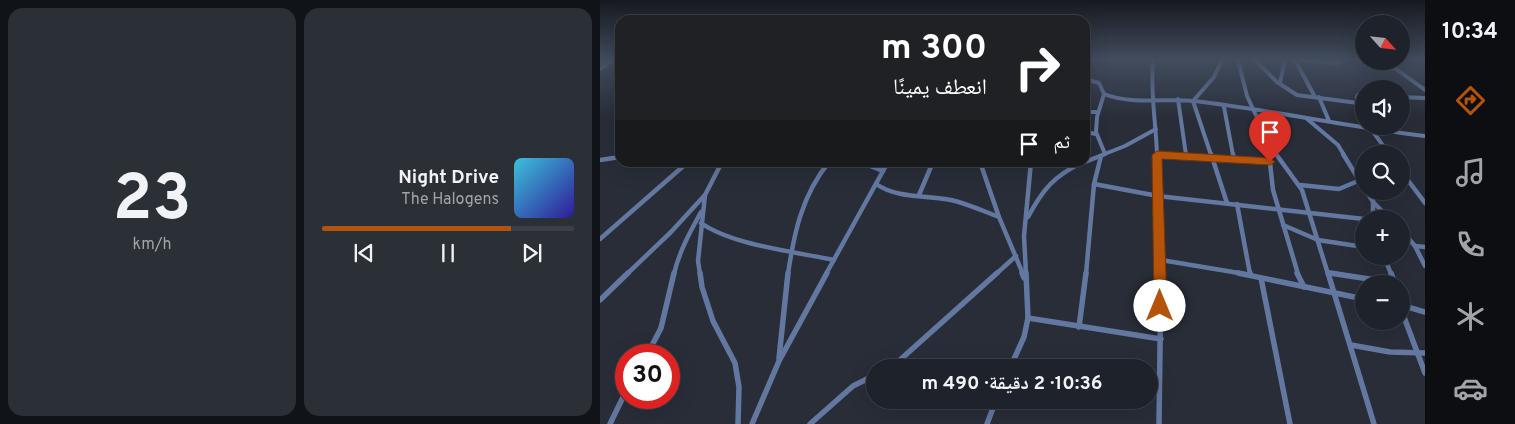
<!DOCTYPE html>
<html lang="ar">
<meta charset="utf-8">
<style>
:root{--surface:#1e222a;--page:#2b2f36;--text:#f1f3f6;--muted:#a1a4a8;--line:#3c3f47;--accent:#b45309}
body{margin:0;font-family:Overpass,"Noto Naskh Arabic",sans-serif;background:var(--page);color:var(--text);direction:rtl;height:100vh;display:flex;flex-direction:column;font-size:19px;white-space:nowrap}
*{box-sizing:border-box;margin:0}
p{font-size:16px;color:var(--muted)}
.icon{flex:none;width:28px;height:28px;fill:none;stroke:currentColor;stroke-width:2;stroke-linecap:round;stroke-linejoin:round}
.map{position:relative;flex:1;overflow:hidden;direction:ltr}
.sheet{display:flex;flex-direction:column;gap:8px;padding:8px;background:#101317;width:600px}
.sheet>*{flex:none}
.banner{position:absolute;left:15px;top:15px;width:475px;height:152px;border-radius:15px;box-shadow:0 5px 20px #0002,0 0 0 1px var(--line);direction:rtl;background:#202124;color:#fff;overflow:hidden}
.needle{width:32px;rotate:117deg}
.buttons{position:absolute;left:755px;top:15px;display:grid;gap:10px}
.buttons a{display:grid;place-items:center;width:55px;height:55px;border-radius:50%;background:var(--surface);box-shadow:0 5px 20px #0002,0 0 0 1px var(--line);font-size:25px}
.speed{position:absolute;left:15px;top:344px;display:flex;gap:10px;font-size:25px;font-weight:700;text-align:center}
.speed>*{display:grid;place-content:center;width:65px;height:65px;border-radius:50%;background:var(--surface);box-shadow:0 5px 20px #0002,0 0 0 1px var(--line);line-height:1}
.speed .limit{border:8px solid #d22;background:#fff;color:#111}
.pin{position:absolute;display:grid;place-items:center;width:42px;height:42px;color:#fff;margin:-51px -21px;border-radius:50% 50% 50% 0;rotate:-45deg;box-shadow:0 0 5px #0007}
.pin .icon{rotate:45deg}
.me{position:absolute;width:55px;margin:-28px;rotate:0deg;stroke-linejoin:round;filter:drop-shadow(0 0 4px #0008)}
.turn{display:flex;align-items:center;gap:18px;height:105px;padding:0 20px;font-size:22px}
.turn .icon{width:65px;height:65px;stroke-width:2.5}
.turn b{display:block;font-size:35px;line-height:42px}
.then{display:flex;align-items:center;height:48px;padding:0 20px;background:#0003;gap:10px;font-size:19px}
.sheet .widget{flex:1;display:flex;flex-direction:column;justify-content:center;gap:8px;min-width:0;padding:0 18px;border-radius:15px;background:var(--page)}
.sheet .dial{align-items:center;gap:0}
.dial b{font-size:65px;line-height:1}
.song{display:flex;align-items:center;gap:15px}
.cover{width:60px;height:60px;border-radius:8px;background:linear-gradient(135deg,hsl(190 70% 55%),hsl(250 70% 35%))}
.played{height:5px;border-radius:2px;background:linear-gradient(90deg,var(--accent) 75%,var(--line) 75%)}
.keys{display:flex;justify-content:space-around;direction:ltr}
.sheet .tiles{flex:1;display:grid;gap:8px;grid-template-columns:repeat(2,1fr)}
.trip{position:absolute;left:266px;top:359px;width:292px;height:50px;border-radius:25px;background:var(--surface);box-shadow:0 5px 20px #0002,0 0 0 1px var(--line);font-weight:700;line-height:50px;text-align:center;direction:rtl}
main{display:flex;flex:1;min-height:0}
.tab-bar{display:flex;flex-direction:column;width:90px;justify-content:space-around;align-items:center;background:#0c0e11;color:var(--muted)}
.tab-bar .icon{width:35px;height:35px}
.tab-bar .selected{color:var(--accent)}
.tab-bar b{font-size:22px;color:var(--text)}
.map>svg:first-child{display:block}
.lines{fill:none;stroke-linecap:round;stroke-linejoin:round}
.minor-far2{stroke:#6378a1;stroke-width:4}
.minor-far1{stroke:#6378a1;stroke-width:4.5}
.minor{stroke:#6378a1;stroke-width:5.5}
.route{fill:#b45309;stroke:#753606}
</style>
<main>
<nav class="tab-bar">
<b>10:34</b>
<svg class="icon selected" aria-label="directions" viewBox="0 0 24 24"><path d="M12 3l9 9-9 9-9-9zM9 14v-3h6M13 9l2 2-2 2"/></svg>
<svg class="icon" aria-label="music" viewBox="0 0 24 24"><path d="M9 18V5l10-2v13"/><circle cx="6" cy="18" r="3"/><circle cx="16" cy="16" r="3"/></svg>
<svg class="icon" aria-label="phone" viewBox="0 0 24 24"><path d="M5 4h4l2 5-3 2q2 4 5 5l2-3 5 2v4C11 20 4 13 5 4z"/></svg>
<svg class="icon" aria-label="climate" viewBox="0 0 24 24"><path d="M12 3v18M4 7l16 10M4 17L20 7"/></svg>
<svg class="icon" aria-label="car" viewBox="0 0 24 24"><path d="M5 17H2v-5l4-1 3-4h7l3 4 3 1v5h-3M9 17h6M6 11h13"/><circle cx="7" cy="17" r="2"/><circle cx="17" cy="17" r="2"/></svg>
</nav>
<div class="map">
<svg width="825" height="424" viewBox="0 0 825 424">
<rect width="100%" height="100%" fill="#282d38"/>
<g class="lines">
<g class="minor-far2">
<path d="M 553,60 C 550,91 556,123 557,155"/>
<polyline points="638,60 647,96 667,139 669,155"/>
<polyline points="655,60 677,82 697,95 758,103"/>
<polyline points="695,60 715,97"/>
<polyline points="699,60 736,63 739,62 738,60"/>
<polyline points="771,61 796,69 825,90"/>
<polyline points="0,63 5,60"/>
<polyline points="0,69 12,60"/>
<polyline points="485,79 499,83 504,94 497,117 496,132 505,154"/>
<polyline points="680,83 685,60"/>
<path d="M 504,94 C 532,105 564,98 595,101 C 672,110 748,127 825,136"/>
<polyline points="764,95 758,95 757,97 760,116 764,121"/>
<polyline points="719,97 729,121"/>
<polyline points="801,97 825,98"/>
<polyline points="578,99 586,155"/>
<polyline points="624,107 633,155"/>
<polyline points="485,112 498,112"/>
<polyline points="706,118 738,145 744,155"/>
<polyline points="769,126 789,154"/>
<polyline points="485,132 496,134"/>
<polyline points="669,145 676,155"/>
<polyline points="502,155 525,146 556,129"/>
<polyline points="557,155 559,155"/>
<polyline points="611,155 593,101 614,77 622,60"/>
</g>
<g class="minor-far1">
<polyline points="557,154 561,274"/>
<polyline points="586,154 586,157"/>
<polyline points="611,154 627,203"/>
<polyline points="633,154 634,160"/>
<polyline points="669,154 673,190 698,274"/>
<polyline points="676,154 702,190 728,274"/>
<polyline points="743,154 764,188"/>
<polyline points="557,155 670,162"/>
<polyline points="0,160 20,157"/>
<polyline points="260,162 283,171"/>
<polyline points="380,162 399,217 423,274"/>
<polyline points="485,162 505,154"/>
<polyline points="801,171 825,203"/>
<path d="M 276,184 C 298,199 326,195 351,200 C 368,204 383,211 399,217"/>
<polyline points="494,184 558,196 764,219"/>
<polyline points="700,185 739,189 758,181"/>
<polyline points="766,191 774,203 790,219"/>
<polyline points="773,191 773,219"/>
<polyline points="319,195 333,162"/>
<polyline points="637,204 650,274"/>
<path d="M 428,217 C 443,189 454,176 483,162"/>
<path d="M 101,223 C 132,245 196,252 234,260"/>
<polyline points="683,225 718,240 764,247"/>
<polyline points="801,230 815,246 825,266"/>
<polyline points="0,239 88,162"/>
<polyline points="815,246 825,247"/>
<polyline points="784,256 791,274"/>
<polyline points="561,260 645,274"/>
<polyline points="729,273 738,274"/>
<polyline points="27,274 71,232 104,196"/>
<path d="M 74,274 C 79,252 90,232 101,212"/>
<polyline points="100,274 98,261 105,195 122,162"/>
<path d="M 188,274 C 194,233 202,195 229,162"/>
<polyline points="226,274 288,162"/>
<polyline points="396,274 416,256"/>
<polyline points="426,274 424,236 431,162"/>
<polyline points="486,274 494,184 501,156"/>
</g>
<g class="minor">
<polyline points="100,273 102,287 113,321 135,363 139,387 138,424"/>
<polyline points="422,273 424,278"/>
<polyline points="638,273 764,299"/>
<polyline points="650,273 650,275"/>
<polyline points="697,273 704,287"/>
<polyline points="728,273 774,424"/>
<polyline points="730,273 795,283"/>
<polyline points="791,273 795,284"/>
<polyline points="661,278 690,424"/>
<polyline points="0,300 28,273"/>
<polyline points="801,305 825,312"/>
<polyline points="801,309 825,373"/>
<polyline points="428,318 561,339"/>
<polyline points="479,327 486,273"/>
<polyline points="751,345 790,352 825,353"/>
<polyline points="47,355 61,328 74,273"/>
<polyline points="179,358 188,273"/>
<polyline points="291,368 397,273"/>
<polyline points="410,368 424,337 428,318 426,273"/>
<polyline points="10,424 26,391"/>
<polyline points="152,424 179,361 227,273"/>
<polyline points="210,424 253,386 275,375"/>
<polyline points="387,424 396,400"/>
<polyline points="559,424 561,273"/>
</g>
</g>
<linearGradient id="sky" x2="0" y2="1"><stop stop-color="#16191f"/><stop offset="0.5" stop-color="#424c5e"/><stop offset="1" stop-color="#424c5e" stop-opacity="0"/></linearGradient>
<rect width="825" height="119" fill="url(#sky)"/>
<polygon class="route" points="557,151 670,158 675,162 670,165 562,159 567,306 565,310 560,312 556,310 554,306 552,155"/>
</svg>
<div class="buttons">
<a><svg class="needle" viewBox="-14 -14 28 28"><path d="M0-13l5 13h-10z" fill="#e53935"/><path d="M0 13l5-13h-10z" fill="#a1a4a8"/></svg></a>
<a><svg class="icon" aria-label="sound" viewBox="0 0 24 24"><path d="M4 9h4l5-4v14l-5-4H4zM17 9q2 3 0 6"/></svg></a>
<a><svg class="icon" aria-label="search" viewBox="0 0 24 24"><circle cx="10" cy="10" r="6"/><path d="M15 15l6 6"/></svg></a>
<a>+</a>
<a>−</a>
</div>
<div class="speed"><div class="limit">30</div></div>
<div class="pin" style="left:670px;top:162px;background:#d93025"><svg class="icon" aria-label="arrive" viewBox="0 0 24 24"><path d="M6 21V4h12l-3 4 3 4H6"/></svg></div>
<svg class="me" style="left:560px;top:306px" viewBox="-20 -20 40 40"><circle r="19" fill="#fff"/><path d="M0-13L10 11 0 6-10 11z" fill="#b45309"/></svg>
<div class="trip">10:36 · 2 دقيقة · 490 m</div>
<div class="banner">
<div class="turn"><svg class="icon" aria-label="right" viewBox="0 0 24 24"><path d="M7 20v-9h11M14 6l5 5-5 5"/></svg><div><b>300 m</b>انعطف يمينًا</div></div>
<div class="then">ثم<svg class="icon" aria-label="arrive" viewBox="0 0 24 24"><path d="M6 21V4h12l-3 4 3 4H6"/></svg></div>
</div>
</div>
<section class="sheet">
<div class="tiles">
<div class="widget">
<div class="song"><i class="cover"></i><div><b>Night Drive</b><p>The Halogens</p></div></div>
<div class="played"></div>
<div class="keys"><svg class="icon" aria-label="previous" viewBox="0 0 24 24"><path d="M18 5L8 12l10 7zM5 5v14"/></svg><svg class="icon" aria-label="pause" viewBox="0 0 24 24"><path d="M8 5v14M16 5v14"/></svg><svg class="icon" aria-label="next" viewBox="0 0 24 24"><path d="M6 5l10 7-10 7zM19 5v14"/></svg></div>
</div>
<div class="widget dial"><b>23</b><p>km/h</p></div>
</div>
</section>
</main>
